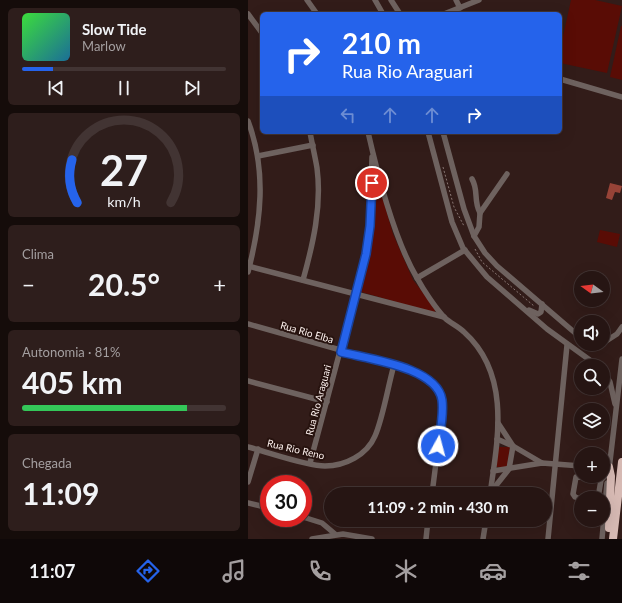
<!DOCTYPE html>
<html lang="pt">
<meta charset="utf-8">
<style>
:root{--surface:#261513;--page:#2e1e1c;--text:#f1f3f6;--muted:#a49fa0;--line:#423433;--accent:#2563eb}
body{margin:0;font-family:Lato,sans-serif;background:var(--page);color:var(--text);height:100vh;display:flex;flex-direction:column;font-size:15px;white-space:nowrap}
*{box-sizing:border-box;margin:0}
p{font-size:13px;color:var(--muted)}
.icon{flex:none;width:22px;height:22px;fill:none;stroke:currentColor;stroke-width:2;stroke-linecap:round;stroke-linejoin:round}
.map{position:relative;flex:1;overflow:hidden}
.drawer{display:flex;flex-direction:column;gap:8px;padding:8px;background:#150c0a;width:248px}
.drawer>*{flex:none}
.hud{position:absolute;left:12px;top:12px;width:302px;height:122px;border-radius:6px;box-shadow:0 4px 16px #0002,0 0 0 1px var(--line);background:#2563eb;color:#fff;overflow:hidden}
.needle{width:26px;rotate:285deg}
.controls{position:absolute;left:326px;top:271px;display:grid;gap:8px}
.controls a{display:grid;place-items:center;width:36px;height:36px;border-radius:50%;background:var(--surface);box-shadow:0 4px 16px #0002,0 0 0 1px var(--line);font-size:20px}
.speed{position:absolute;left:12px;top:475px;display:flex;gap:8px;font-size:20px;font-weight:700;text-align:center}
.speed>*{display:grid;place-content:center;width:52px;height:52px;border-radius:50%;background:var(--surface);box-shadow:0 4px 16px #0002,0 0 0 1px var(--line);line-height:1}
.speed .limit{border:6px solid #d22;background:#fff;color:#111}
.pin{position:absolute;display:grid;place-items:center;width:34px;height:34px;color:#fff;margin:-17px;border:2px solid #fff;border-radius:50%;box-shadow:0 1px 4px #0007}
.me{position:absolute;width:44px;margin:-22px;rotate:7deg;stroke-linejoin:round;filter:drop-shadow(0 0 3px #0008)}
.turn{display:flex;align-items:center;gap:14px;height:84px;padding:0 16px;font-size:18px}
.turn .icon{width:52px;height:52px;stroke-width:2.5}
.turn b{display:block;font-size:28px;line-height:34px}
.lanes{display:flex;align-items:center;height:38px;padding:0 16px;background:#0003;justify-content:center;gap:20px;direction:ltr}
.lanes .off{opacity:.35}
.big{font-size:30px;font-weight:700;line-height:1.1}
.drawer .widget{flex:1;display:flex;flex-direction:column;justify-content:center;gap:6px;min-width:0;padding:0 14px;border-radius:6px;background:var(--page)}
.drawer .dial{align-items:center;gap:0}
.dial svg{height:104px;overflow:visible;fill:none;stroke:var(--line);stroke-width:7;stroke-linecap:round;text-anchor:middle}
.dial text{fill:var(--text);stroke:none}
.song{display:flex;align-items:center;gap:12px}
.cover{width:48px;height:48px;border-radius:6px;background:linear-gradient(135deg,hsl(120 70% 55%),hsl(200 70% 35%))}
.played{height:4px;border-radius:2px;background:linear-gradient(90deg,var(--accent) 15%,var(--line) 15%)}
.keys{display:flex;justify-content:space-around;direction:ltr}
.heat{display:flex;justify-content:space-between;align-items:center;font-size:22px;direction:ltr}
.charge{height:6px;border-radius:3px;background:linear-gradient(90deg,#34c759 81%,var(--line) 0)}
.trip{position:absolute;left:76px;top:487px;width:228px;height:40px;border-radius:20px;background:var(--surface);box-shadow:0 4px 16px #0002,0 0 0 1px var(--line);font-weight:700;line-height:40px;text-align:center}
.tabs{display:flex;height:64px;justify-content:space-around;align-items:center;background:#0f0808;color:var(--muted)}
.tabs .icon{width:28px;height:28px}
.tabs .active{color:var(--accent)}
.tabs b{font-size:18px;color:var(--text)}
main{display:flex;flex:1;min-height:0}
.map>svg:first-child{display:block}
.green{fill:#590c05}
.water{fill:#974337}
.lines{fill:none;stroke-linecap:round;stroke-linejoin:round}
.path{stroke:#897774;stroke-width:1;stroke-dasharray:2 2;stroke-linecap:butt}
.minor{stroke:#6e625f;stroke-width:5.5}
.highway{stroke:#d7bab4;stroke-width:8}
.route-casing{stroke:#184099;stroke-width:10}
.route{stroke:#2563eb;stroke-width:7}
.labels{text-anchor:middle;stroke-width:4;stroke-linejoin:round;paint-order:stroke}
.street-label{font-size:10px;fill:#fef2ef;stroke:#27130f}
</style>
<main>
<section class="drawer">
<div class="widget">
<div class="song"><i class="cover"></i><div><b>Slow Tide</b><p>Marlow</p></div></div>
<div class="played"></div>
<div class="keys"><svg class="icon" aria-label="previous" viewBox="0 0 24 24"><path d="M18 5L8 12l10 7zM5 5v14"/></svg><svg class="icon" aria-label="pause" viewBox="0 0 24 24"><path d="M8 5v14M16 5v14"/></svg><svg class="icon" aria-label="next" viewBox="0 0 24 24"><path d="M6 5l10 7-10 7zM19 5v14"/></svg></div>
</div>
<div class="widget dial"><svg viewBox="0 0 100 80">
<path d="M14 69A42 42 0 1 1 86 69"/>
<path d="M14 69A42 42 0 0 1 10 36" stroke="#2563eb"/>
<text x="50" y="56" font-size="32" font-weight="700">27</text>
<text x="50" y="72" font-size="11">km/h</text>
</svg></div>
<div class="widget"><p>Clima</p>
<div class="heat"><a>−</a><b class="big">20.5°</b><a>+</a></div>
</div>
<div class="widget"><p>Autonomia · 81%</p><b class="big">405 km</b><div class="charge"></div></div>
<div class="widget"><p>Chegada</p><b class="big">11:09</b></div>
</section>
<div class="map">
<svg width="374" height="539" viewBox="0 0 374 539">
<rect width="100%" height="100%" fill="#321c19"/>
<g class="green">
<polygon points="323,0 347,0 374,6 359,73 312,63 312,50"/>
<polygon points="373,26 374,26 374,80 362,77"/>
<polygon points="128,175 145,234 165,280 188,309 186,313 110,291 121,257 125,223 125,177"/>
<polygon points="352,230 372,234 369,247 349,242"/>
<polygon points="250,447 262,447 259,467 248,467"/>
</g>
<polygon class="water" points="362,183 374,186 372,193 367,192 364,200 358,198"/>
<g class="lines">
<g class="path">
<polyline points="195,167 206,207 216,226"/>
<polyline points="227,249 234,262 286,306"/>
</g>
<g class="minor">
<polyline points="59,0 69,14"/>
<polyline points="127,0 135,14"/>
<polyline points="143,0 152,14"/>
<polyline points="208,0 212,8"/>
<polyline points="0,14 14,33"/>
<polyline points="196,14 231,0"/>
<polyline points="312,79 374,97"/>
<path d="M 0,121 C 19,171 13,222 0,272"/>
<path d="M 120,132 C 130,176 146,239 169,278 C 175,289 188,309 197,318 C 202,323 210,326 216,332 C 263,374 250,439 242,494"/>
<polyline points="180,132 204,222 215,248 239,277 299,329 350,366"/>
<polyline points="195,132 216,209 226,236 237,253 249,266 333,338"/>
<polyline points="10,156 65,145"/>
<path d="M 224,179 C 231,191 225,200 232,213"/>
<polyline points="226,236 231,227 232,213 259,174"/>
<polyline points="0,266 196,317"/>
<polyline points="169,278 217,250"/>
<path d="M 55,280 C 65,244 74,206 69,168 C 67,156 64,144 62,132"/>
<polyline points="281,310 290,314 293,312 294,304"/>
<polyline points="0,324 167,371 180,378 188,386 194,399 194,415 184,494"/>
<polyline points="355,343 369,334 374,327"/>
<polyline points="348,344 350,344"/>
<polyline points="355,371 362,382 367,404"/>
<polyline points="0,381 79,402"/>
<polyline points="249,439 265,446 294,463"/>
<path d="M 0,447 C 20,452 58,466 77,466 C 97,466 119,455 127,436 C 135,418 140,386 146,365"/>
<polyline points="62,463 118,254 122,226 124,157"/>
<polyline points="361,470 374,359"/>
<polyline points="245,471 294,463 333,466"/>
<polyline points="0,482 10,449"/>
<polyline points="242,493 261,469 265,446 250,423"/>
<polyline points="350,498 353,480 361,472"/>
<polyline points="333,499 327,497 325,494 328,477 347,478 354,476"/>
<polyline points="0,503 21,508"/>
<polyline points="55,517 74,523 87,534"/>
<polyline points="64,539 95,534 124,539"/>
<polyline points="178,539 180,520"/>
<polyline points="235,539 238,520"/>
<polyline points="300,539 319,345"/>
<polyline points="354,539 359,483"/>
</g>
<g class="highway">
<polyline points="361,467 363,476 361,528"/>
<polyline points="365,539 374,462"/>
</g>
</g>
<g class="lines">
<g class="route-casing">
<path id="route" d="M 124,183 L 122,226 L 118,254 L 93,352 C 120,359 189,367 194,400 C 196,415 192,432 190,446"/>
</g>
<use href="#route" class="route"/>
</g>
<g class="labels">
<g class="street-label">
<text transform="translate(59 332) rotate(16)" y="4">Rua Rio Elba</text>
<text transform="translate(70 400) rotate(-75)" y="4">Rua Rio Araguari</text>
<text transform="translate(48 449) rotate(13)" y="4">Rua Rio Reno</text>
</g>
</g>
</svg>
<div class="controls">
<a><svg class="needle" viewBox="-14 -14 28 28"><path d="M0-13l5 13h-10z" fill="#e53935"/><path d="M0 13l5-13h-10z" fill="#a49fa0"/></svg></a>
<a><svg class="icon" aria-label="sound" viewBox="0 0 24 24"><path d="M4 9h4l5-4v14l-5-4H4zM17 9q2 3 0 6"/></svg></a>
<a><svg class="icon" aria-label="search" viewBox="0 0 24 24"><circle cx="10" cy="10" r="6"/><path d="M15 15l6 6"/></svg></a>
<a><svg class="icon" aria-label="layers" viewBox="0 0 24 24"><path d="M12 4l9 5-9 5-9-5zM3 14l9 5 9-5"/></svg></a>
<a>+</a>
<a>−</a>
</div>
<div class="speed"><div class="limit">30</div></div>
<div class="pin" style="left:124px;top:183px;background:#d93025"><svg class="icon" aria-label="arrive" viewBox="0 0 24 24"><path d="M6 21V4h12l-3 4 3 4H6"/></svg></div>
<svg class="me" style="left:190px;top:446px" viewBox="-20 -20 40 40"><circle r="17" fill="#2563eb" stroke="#fff" stroke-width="3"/><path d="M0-11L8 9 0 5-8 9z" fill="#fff"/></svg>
<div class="trip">11:09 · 2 min · 430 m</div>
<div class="hud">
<div class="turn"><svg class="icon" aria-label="right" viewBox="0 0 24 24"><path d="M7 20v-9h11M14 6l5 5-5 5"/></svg><div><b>210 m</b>Rua Rio Araguari</div></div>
<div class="lanes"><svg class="icon off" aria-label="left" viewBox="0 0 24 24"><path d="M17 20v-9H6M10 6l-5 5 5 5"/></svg><svg class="icon off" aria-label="ahead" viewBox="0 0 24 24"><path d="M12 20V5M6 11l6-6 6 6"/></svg><svg class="icon off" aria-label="ahead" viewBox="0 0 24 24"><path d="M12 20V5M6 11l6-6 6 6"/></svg><svg class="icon" aria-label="right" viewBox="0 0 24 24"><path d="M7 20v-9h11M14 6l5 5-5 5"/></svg></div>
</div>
</div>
</main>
<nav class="tabs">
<b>11:07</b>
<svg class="icon active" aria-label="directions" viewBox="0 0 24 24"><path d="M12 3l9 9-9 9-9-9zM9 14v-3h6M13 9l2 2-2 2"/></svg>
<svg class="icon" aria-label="music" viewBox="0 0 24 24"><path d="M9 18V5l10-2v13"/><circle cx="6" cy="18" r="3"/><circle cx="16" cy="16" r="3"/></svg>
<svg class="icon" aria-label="phone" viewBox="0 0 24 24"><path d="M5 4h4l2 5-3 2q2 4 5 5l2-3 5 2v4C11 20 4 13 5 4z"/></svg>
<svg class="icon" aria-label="climate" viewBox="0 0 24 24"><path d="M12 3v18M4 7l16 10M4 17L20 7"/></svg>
<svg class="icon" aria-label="car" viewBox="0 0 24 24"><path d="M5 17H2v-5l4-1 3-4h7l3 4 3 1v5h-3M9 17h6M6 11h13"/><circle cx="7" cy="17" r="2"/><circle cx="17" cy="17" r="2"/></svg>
<svg class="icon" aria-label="filters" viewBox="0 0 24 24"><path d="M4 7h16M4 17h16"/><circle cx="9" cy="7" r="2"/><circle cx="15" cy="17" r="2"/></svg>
</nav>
